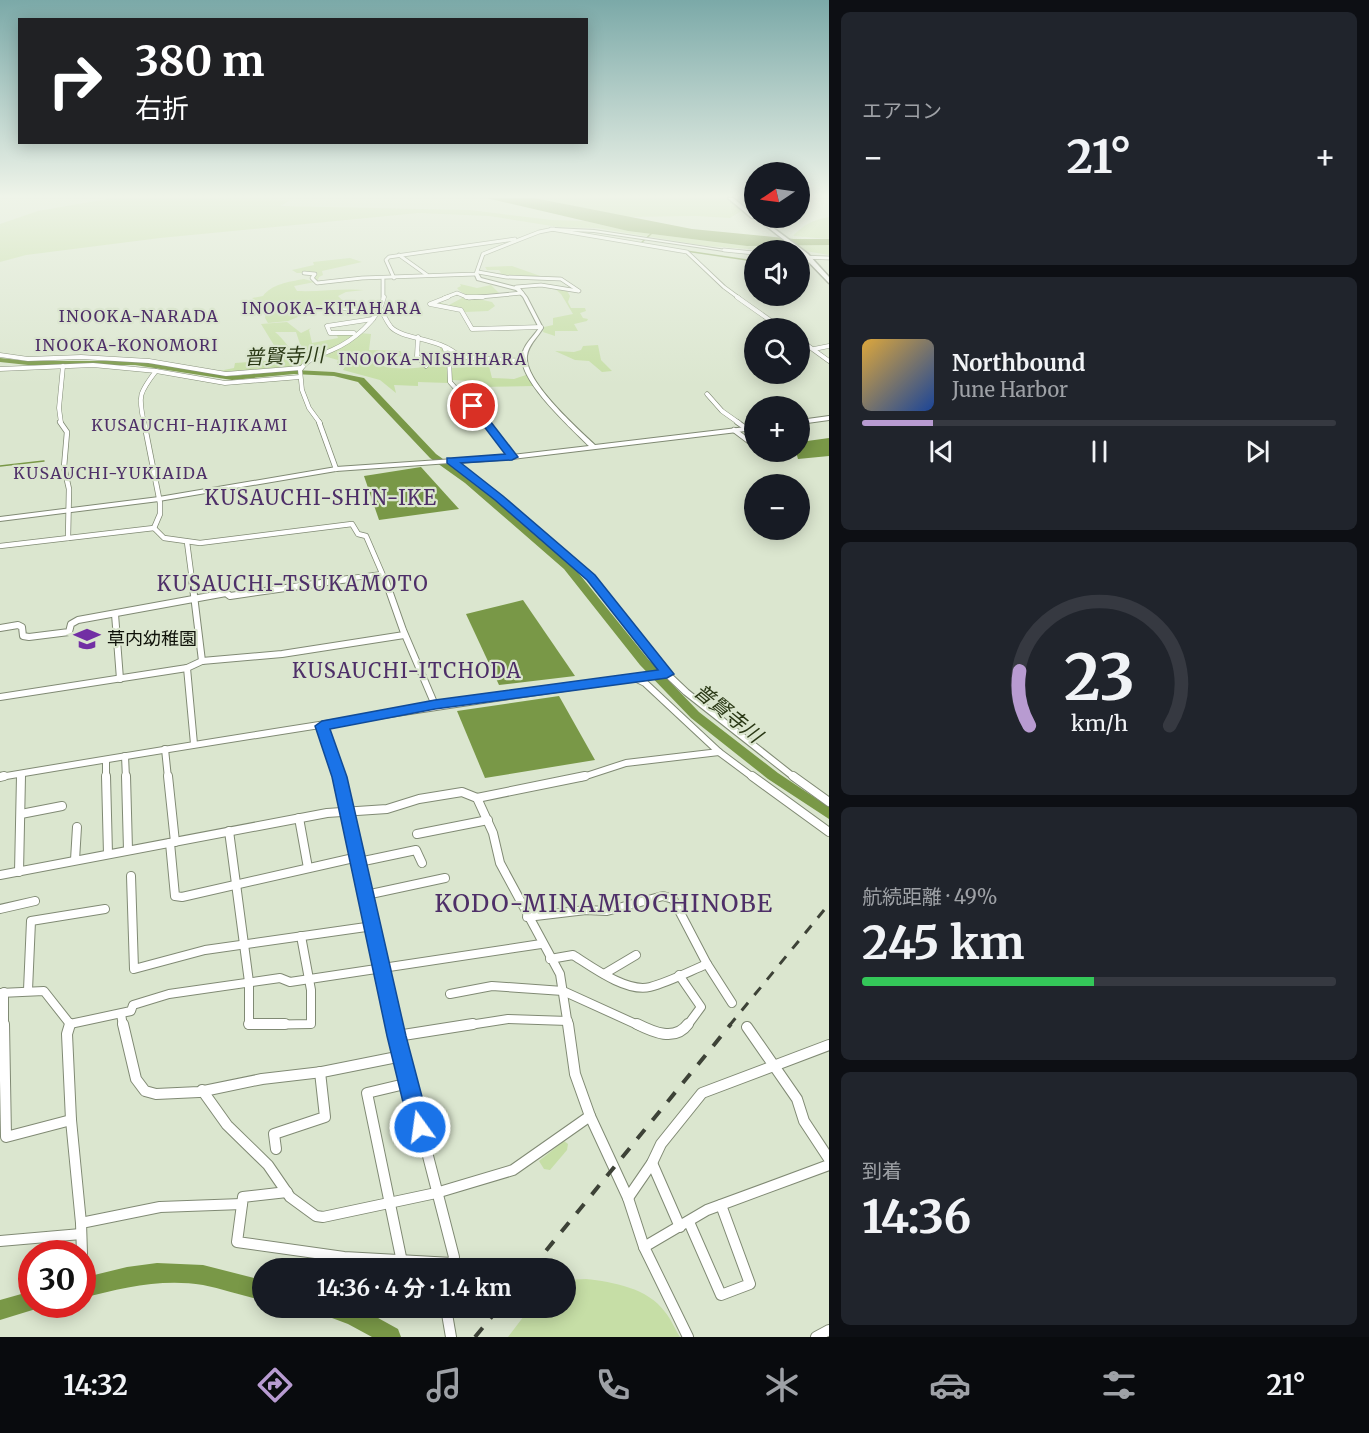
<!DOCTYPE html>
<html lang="ja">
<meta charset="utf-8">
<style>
:root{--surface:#171b24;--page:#20242c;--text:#f1f3f6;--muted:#9ea1a6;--line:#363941;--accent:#b89bd1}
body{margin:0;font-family:Merriweather,"Noto Sans JP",serif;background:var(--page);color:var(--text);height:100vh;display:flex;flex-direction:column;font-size:22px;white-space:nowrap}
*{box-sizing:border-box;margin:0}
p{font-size:20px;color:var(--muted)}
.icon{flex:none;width:33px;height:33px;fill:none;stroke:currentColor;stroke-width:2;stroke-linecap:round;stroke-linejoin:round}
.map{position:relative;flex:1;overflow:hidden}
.sheet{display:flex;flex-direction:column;gap:12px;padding:12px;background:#0d0f14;width:540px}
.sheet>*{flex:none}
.guide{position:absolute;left:18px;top:18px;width:570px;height:126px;border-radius:0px;box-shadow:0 3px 15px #0003;background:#202124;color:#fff;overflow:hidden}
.needle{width:39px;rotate:257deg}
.controls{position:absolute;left:744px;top:162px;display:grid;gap:12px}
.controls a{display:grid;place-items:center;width:66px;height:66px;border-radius:50%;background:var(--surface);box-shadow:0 3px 15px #0003;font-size:30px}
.speed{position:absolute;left:18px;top:1240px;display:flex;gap:12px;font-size:30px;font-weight:700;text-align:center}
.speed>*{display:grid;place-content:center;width:78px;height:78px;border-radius:50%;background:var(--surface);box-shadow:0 3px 15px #0003;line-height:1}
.speed .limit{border:9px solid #d22;background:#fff;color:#111}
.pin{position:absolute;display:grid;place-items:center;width:51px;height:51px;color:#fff;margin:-26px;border:3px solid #fff;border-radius:50%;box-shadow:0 2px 6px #0007}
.me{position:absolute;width:66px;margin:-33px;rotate:346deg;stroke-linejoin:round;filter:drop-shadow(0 0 4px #0008)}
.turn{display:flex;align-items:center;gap:21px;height:126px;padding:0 18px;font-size:27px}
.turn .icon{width:78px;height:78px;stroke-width:2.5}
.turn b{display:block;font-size:42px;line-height:51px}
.big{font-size:45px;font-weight:700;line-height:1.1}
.sheet .tile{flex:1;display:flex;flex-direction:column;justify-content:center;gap:9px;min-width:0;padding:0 21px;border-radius:9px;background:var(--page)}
.sheet .dial{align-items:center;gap:0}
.dial svg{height:156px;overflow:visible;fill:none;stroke:var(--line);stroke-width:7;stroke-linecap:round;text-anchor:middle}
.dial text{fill:var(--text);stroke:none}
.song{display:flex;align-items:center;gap:18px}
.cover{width:72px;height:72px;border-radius:9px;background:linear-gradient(135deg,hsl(40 70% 55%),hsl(220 70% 35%))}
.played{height:6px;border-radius:3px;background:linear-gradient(90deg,var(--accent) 15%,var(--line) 15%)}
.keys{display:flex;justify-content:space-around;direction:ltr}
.heat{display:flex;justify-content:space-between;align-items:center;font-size:33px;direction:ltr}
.charge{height:9px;border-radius:4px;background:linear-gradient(90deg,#34c759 49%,var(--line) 0)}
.trip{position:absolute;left:252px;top:1258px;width:324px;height:60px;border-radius:30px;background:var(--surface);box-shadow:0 3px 15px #0003;font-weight:700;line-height:60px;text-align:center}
.tab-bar{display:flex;height:96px;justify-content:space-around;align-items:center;background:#090b0e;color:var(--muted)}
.tab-bar .icon{width:42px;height:42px}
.tab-bar .on{color:var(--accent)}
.tab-bar b{font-size:27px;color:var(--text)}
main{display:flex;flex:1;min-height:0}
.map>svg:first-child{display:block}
.green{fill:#c6dea6}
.water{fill:#799847}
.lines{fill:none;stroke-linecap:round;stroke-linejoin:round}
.stream{stroke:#799847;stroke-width:1.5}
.river{fill:#799847;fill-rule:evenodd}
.minor-far5-casing{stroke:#808a74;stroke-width:4.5}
.minor-far4-casing{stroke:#808a74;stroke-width:5}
.minor-far3-casing{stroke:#808a74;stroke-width:6}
.minor-far2-casing{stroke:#808a74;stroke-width:8}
.minor-far1-casing{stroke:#808a74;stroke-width:10}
.minor-casing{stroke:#808a74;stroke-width:12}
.tertiary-casing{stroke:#808a74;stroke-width:2}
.secondary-casing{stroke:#808a74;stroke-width:2}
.primary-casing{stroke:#808a74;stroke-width:3}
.minor-far5{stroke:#fff;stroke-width:3}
.minor-far4{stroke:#fff;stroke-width:4}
.minor-far3{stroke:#fff;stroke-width:4.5}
.minor-far2{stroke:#fff;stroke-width:6}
.minor-far1{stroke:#fff;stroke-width:8}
.minor{stroke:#fff;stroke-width:10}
.tertiary{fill:#fff;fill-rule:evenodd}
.secondary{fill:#fff;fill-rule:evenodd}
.primary{fill:#fff;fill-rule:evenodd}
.rail-far1{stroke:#3d4237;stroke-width:3;stroke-dasharray:10 10;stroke-linecap:butt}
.rail{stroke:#3d4237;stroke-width:4;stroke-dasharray:12 12;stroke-linecap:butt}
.route{fill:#1a73e8;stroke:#114b97;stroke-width:1.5}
.labels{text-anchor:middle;stroke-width:4.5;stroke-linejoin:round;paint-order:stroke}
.far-neighbourhood-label{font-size:16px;letter-spacing:1.5px;fill:#4e2f68;stroke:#dbe6cf}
.poi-label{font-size:18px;fill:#0e1109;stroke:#dbe6cf;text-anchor:start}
.water-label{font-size:20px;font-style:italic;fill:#2a3815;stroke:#dbe6cf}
.neighbourhood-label{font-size:20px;letter-spacing:1.5px;fill:#4e2f68;stroke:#dbe6cf}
.near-neighbourhood-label{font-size:24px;letter-spacing:1.5px;fill:#4e2f68;stroke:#dbe6cf}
</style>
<main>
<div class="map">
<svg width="829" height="1337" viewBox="0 0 829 1337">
<rect width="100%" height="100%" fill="#dbe6cf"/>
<g class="green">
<polygon points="113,198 291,200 280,206 470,210 552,220 585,221 628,231 747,246 829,245 829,255 800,250 765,250 707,246 596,228 558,227 489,216 418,213 160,238 26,255 0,262 0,224 38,211"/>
<polygon points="534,198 754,198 754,210 741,211 730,218 696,216 625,217"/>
<path d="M 829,217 L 829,239 L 793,236 C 804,224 813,220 829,217 Z"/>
<polygon points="350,258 362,262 322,271 323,275 319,277 317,282 312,273 297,273 292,270 314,265 313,262"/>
<polygon points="512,266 546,278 494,275 501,273 499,270 487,270 485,267"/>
<path d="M 304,279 L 315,282 L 294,286 L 297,291 C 321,292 342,288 364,290 L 346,292 L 338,296 L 342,300 L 304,309 L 296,314 L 298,317 L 288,321 L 268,323 L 265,318 L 266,311 L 252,312 L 242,307 L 245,303 L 257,301 L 252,298 L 263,296 C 272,284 288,282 304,279 Z"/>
<path d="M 460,284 L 477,288 L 491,285 L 501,295 C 484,296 468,301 457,288 L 461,286 Z"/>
<polygon points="553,287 567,291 570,296 568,302 571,308 585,308 586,311 580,313 583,318 588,319 587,321 574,324 578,331 555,331 555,336 543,332 544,327 553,325 553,318 573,314 561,294"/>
<polygon points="460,295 492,302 495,306 488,311 465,312 461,309 433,304 434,301 449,305 462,298"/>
<path d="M 287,322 L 301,333 L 311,328 L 309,330 L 312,343 L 338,338 L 336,333 L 354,334 L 346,341 L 324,352 L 313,348 L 306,351 L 300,344 L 296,332 L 275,332 C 284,339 290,350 299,359 L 307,359 L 298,368 L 227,373 L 219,371 L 234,368 L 235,363 L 278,360 L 280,355 L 261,324 Z"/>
<path d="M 360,333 L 371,334 L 369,350 L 401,351 L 402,356 L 375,360 C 378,362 380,364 383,366 C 391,369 419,370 427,365 L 420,357 L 441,352 L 440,348 L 444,348 L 447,354 L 449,383 L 418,382 L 418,386 L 394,385 L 396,393 L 380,380 L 343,370 L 346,365 L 337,364 L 338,360 L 320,355 Z"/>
<polygon points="598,345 601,360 612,371 602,372 589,361 575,360 555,351 574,352 581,350 583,346"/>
<polygon points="489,366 492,378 514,379 526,375 534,386 475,387 474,381 451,380 450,368"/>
<polygon points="564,1141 568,1144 567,1150 550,1170 544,1169 539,1161"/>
<path d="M 586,1279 C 613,1282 648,1288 665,1312 C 671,1319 675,1329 680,1337 L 508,1337 L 530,1308 L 566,1308 L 566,1280 Z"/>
</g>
<g class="water">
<polygon points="486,198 534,198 692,229 794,239 829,239 829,245 747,246 628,231"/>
<polygon points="829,438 829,456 798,459 796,452 800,452 800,442"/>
<polygon points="421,467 459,509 379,520 364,476"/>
<polygon points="523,600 575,676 499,685 466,614"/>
<polygon points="559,696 595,760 485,778 457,711"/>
</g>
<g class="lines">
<g class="stream">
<polyline points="641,243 652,233"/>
<polyline points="684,251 700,266"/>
<polyline points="686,251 754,261"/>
<polyline points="0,466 44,461"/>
</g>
<g class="river">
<polygon points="0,358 28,361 135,361 232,376 294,370 334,372 364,378 436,454 471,479 572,565 648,659 699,712 778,773 829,807 829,819 768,779 691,718 640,665 564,569 465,483 430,458 358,382 334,376 294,374 232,380 135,365 28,365 0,362"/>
<path d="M 157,1263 L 203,1265 L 262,1280 L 262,1300 C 243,1296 223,1289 203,1285 C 162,1278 122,1288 82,1298 L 82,1278 L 127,1267 Z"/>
<polygon points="32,1291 32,1305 41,1305 39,1308 0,1320 0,1300"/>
<polygon points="321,1308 360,1308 398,1329 401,1337 372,1337 348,1324 324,1315"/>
</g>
<g class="minor-far5-casing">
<g id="minor-far5">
<polyline points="551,229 687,252 724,287 739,298"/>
<polyline points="724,250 754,253"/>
<polyline points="399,255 427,275"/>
<polyline points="800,257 829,258"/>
<polyline points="478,272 506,277 561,279 579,291"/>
<polyline points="304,273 315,274 312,278 317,283 362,278 476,274 483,254 539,232 554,229"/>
<polyline points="394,278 386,260 389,257 515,239"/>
<polyline points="383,279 383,298"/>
<polyline points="516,287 541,285 578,291"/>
<polyline points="444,298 457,293 469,298 522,293"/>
</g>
</g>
<g class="minor-far4-casing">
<g id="minor-far4">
<polyline points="448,297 430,304 461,310 472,329 541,327"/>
<polyline points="466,297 483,297"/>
<polyline points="737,297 781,328"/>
<path d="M 379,306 C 383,313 386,321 391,327 C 403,340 440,337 460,357 L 524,361"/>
<polyline points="340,307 375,315"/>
<polyline points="354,333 330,333 327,326 373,319"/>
<polyline points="418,337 417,356 426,366"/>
<polyline points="800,340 829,361"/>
<polyline points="444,347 449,359 450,382 487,423"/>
<polyline points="814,349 829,346"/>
<polyline points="0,355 28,359 81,357 149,361 226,374 301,368"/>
<polyline points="0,369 93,365 156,371 225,383 300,377"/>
<polyline points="707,394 722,411 739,423"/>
<polyline points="61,423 59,408 63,366"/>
<path d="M 144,423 C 138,396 139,393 156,371"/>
<path d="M 320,423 L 309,408 L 302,390 L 300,370 C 308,358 319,356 332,350 C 353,341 379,320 384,297"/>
</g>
</g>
<g class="minor-far3-casing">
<g id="minor-far3">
<polyline points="60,422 67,432 64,467 69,489 68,538"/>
<polyline points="144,422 160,503 160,514 154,528"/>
<polyline points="319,422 336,469"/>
<polyline points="486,422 512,457"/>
<polyline points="737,422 747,429"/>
<polyline points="734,430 754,445"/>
<polyline points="154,528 164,538 200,543 352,524 358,534 366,536 385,580"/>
<polyline points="187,542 192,580"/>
<polyline points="0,546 154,528"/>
<polyline points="338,580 382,574"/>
</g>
</g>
<g class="minor-far2-casing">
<g id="minor-far2">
<polyline points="192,579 202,661"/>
<polyline points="385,579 403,630 435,705"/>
<polyline points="115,614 120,679"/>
<polyline points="0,628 18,625 22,627 23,636 29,637 69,632 71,624 78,620 226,593 230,596 349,579"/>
<polyline points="187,668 194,744"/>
<polyline points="667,674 686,692 795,778"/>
<polyline points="637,679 645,683 719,752 754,778"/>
<polyline points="0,697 187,668 202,661 282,654 404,635"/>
<polyline points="322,726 340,778"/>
<polyline points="165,749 168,778"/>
<polyline points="125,756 126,778"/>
<polyline points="106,760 106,778"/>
<path d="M 0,777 C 221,740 442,704 664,674"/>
<polyline points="21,778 21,774"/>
<polyline points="580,778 626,763 719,752"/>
</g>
</g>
<g class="minor-far1-casing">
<g id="minor-far1">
<polyline points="106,776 108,854"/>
<polyline points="126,776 128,850"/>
<polyline points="168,776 175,842"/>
<polyline points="340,776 395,1026"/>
<polyline points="752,776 829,832"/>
<polyline points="793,776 829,802"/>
<polyline points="0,777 4,776"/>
<polyline points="477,798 585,776"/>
<polyline points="21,814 62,806"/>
<polyline points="299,818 308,868"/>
<polyline points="229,831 249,982 249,1025 311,1024 311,990 301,936"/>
<polyline points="417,834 488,820"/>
<polyline points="170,843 175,896 182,897 358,857"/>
<polyline points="75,860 77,827"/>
<polyline points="359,862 416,850 422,863"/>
<polyline points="19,872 21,776"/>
<polyline points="0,875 327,813 387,809 419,799 462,792 477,798 493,833 500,863 560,974 568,1026"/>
<polyline points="131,876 134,969 205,950 373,926"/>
<polyline points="366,895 445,878"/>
<polyline points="0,909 35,901"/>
<polyline points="527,917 586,910 607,911 663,896 673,899 707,964 732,1003"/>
<path d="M 550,959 L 573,955 C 592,967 627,993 650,987 C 669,982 688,972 707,964"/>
<polyline points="604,974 636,955"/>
<polyline points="679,975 701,1007 687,1026"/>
<polyline points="28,990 31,921 105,909"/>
<polyline points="4,992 4,1026"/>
<polyline points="0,993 44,991 70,1024 131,1011 133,1005 169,994 280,978 290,982 541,944"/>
<polyline points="450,994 492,986 563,991 640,1026"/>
<polyline points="121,1014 123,1026"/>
<polyline points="463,1026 508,1019 568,1021"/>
</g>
</g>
<g class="minor-casing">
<g id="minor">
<polyline points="4,1024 6,1137 71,1120"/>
<polyline points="70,1024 67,1034 71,1120 81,1223"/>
<polyline points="123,1024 136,1079 145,1091 156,1094 199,1092 262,1079 322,1072 402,1056"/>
<polyline points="249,1024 285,1024"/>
<polyline points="394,1024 454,1257 451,1269"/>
<polyline points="568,1024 575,1074 590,1116 628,1198 644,1247 688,1337"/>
<path d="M 637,1024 C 653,1032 675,1042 688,1024"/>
<polyline points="747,1027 797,1099 804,1121 829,1159"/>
<polyline points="397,1036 473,1024"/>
<polyline points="202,1090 227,1125 268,1165 290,1197 316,1216 323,1217 436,1193 513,1170 590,1116"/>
<polyline points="276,1149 274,1134 325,1117 320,1072"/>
<polyline points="652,1163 680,1227"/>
<polyline points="287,1192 243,1197 237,1242 344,1257 452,1263"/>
<polyline points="628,1198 652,1163 661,1144 702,1093 829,1045"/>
<polyline points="689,1222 721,1295 750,1284 721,1205"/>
<polyline points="0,1241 81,1234"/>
<polyline points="644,1247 707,1210 829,1165"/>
<polyline points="82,1254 81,1223 160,1207 242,1204"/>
<polyline points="402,1262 367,1093 409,1083"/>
<polyline points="82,1267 83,1272"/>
<polyline points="446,1308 451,1337"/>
<polyline points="816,1337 829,1330"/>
</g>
</g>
<g class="tertiary-casing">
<g id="tertiary">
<path d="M 474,273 L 478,273 L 481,278 L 520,288 L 527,297 L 543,328 C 538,337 528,345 527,356 C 524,381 577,428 595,445 L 754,426 L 754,430 L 512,459 L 457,463 L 501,497 L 594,576 L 670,672 L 671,674 L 670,676 L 661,676 L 660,674 L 661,672 L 588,580 L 497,499 L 450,463 L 336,471 L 159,501 L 0,521 L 0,517 L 159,497 L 336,467 L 512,455 L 589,446 C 571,428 519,381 522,356 C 523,345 533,337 539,328 L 523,297 L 516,290 L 477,280 Z"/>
<polygon points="829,416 829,420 800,424 800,420"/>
</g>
</g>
<g class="secondary-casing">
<polygon id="secondary" points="554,228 594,230 726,250 724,251 594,232 552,230"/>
</g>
<g class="primary-casing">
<polygon id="primary" points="728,198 733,198 754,215 754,218 760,218 808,254 829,277 829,283 800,253 800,250 797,250 756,218 752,218"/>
</g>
<use href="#minor-far5" class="minor-far5"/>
<use href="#minor-far4" class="minor-far4"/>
<use href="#minor-far3" class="minor-far3"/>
<use href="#minor-far2" class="minor-far2"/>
<use href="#minor-far1" class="minor-far1"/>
<use href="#minor" class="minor"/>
<use href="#tertiary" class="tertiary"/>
<use href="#secondary" class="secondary"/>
<use href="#primary" class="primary"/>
<polyline class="rail-far1" points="729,1026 829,904"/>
<g class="rail">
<polyline points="531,1269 731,1024"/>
<polyline points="475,1337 499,1308"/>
</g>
</g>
<linearGradient id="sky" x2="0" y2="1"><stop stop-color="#7ba9a8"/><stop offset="0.51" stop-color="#eff4e9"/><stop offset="1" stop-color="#eff4e9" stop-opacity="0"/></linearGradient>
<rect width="829" height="385" fill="url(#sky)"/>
<polygon class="route" points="470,404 477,404 518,457 512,460 461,463 503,496 595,575 674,674 667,678 435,709 330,729 347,777 406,1036 430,1127 427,1134 420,1137 412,1134 409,1127 387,1036 332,777 315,726 322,721 435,700 658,670 587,580 495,500 447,463 447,458 451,458 505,454 470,408"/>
<defs>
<g id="school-bare" transform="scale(2.07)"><path d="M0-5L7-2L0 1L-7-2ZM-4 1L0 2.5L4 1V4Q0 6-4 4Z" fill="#722fa4" stroke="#dbe6cf" stroke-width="2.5" paint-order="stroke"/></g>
</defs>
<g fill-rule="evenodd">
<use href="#school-bare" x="87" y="639"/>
</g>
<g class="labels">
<g class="far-neighbourhood-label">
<text x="332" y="314">INOOKA-KITAHARA</text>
<text x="139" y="322">INOOKA-NARADA</text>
<text x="127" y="351">INOOKA-KONOMORI</text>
<text x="433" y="365">INOOKA-NISHIHARA</text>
<text x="190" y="431">KUSAUCHI-HAJIKAMI</text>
<text x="111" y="479">KUSAUCHI-YUKIAIDA</text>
</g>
<g class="poi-label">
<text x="107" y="645">草内幼稚園</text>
</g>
<g class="water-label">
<text transform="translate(284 356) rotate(-2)" y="7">普賢寺川</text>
<text transform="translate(728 713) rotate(39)" y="7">普賢寺川</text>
</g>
<g class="neighbourhood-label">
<text x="321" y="505">KUSAUCHI-SHIN-IKE</text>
<text x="293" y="591">KUSAUCHI-TSUKAMOTO</text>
<text x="407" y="678">KUSAUCHI-ITCHODA</text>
</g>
<g class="near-neighbourhood-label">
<text x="604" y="912">KODO-MINAMIOCHINOBE</text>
</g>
</g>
</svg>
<div class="controls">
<a><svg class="needle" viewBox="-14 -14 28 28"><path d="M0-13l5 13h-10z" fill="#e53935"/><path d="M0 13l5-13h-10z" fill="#9ea1a6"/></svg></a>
<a><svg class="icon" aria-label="sound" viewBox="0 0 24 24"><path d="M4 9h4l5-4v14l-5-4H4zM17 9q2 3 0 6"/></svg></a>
<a><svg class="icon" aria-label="search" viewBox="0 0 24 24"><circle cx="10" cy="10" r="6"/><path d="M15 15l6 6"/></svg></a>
<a>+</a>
<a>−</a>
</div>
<div class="speed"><div class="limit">30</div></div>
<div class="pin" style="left:473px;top:406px;background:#d93025"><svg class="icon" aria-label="arrive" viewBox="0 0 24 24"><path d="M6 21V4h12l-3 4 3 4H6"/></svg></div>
<svg class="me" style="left:420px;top:1127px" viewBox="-20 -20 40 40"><circle r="17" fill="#1a73e8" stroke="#fff" stroke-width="3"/><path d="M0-11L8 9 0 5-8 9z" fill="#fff"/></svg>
<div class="trip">14:36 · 4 分 · 1.4 km</div>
<div class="guide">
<div class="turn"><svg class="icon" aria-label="right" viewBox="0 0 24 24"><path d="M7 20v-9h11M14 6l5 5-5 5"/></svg><div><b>380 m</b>右折</div></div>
</div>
</div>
<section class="sheet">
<div class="tile"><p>エアコン</p>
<div class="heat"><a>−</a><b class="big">21°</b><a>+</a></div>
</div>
<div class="tile">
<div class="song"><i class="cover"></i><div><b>Northbound</b><p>June Harbor</p></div></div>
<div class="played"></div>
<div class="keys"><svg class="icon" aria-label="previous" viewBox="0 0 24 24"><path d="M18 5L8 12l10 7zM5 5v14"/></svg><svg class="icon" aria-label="pause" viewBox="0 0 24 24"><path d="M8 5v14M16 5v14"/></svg><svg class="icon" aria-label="next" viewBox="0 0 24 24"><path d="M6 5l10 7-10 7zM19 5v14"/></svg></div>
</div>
<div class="tile dial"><svg viewBox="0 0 100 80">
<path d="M14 69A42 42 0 1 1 86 69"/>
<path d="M14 69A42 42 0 0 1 9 41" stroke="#b89bd1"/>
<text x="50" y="56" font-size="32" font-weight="700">23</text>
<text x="50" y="72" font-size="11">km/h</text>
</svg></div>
<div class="tile"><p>航続距離 · 49%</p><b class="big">245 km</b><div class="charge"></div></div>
<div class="tile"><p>到着</p><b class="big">14:36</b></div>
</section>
</main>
<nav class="tab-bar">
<b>14:32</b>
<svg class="icon on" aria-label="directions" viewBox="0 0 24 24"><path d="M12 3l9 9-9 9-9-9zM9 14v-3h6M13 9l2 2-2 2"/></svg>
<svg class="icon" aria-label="music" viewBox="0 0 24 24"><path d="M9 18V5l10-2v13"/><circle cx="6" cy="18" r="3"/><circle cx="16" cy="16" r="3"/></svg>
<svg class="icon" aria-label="phone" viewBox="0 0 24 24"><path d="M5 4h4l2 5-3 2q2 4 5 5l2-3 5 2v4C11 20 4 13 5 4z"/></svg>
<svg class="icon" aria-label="climate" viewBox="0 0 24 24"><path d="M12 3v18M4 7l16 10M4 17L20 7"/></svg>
<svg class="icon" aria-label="car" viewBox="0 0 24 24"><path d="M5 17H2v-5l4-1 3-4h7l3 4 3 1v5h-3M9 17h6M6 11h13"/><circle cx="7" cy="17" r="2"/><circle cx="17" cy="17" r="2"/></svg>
<svg class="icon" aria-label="filters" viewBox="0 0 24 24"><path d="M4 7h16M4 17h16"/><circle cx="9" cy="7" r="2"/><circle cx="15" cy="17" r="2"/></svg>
<b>21°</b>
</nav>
